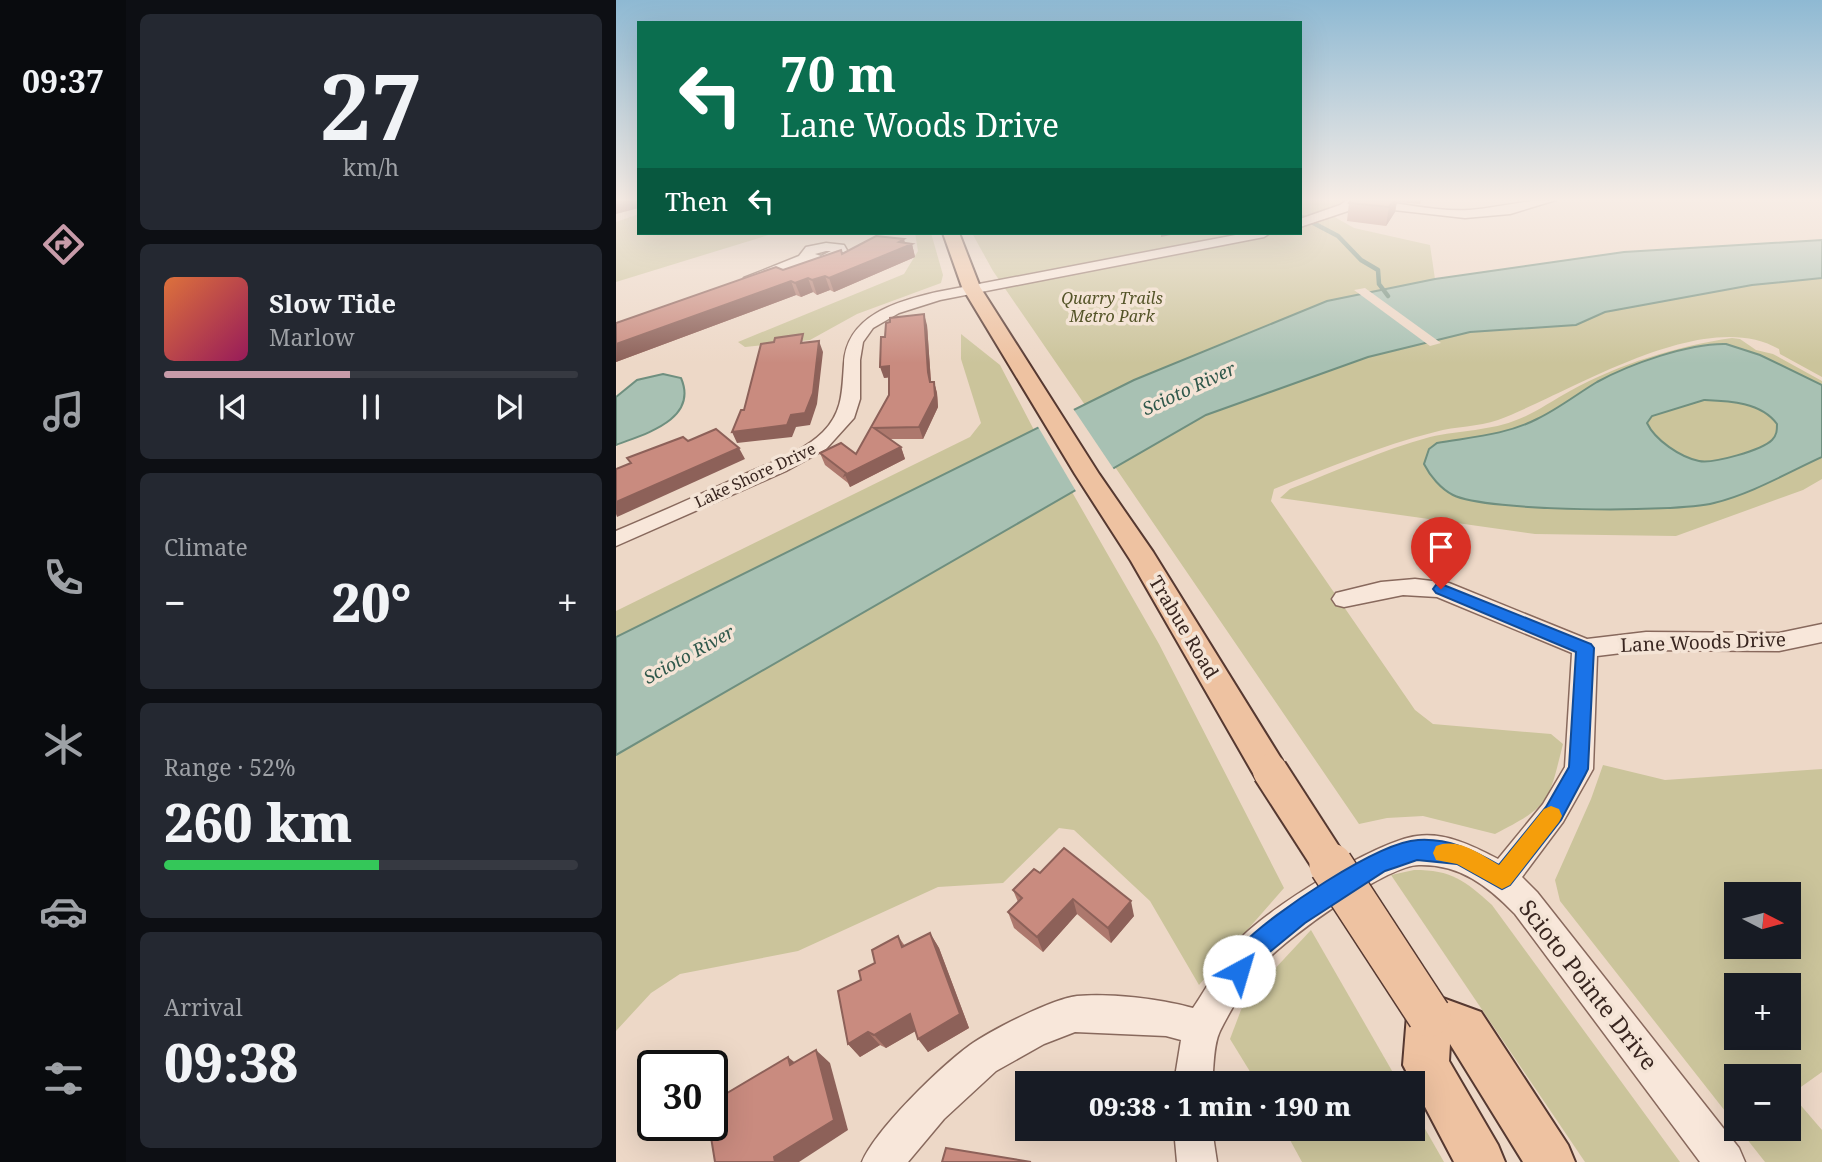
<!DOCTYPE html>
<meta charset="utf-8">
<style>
:root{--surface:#171b24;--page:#242831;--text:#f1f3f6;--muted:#9ea1a6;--line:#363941;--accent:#c79ba9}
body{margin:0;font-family:"Noto Serif",serif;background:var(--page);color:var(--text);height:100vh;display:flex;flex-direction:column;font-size:26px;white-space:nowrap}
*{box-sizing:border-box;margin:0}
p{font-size:23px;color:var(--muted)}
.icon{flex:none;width:38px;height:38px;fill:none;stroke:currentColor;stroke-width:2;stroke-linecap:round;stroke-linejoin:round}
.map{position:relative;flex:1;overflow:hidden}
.side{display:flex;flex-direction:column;gap:14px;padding:14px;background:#0d0f14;width:490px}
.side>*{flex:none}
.top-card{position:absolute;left:21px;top:21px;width:665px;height:214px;border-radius:0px;box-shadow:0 7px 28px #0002;background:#0b6e4f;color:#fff;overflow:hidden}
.needle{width:46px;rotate:96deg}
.fabs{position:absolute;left:1108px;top:882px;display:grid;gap:14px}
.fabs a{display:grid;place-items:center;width:77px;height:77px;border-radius:0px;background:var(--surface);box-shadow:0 7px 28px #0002;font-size:35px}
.speed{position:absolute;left:21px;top:1050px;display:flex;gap:14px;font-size:35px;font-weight:700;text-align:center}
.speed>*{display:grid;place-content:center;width:91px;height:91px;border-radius:50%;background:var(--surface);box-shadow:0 7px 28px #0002;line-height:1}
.speed .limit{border:4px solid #111;border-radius:10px;background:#fff;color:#111}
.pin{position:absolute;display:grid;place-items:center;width:60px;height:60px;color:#fff;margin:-72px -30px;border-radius:50% 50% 50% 0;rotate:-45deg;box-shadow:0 0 7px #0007}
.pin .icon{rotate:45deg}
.me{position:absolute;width:77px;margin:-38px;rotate:39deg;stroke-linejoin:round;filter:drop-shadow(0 0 5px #0008)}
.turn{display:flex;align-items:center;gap:24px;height:147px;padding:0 28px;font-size:32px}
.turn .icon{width:91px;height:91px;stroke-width:2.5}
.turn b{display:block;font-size:49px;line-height:60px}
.then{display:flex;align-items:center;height:66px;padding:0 28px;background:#0003;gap:14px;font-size:26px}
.big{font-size:52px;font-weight:800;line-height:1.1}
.side .card{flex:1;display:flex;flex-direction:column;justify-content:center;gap:10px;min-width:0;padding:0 24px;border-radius:10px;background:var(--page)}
.side .dial{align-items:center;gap:0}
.dial b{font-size:91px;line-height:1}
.song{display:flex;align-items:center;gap:21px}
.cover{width:84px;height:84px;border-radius:10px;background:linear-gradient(135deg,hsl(20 70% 55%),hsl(330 70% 35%))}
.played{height:7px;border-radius:4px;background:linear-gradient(90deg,var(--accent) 45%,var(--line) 45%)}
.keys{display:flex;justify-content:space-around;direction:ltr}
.heat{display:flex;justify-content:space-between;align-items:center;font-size:38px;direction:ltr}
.charge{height:10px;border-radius:5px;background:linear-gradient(90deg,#34c759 52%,var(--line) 0)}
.trip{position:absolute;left:399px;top:1071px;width:410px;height:70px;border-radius:0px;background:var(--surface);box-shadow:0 7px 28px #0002;font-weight:800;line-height:70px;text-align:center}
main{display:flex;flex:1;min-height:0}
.tab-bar{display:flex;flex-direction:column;width:126px;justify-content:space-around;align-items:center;background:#090b0e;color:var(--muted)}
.tab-bar .icon{width:49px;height:49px}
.tab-bar .current{color:var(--accent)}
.tab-bar b{font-size:32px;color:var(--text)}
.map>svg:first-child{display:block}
.green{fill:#cbc49b;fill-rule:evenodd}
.water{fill:#a8c1b3;stroke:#6f8f7f;stroke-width:2;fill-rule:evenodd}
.pier{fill:#edd8c7}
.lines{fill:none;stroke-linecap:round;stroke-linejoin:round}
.stream{stroke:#6f8f7f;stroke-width:4.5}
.minor-casing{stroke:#88695d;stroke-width:3}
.major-casing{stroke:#563931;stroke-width:4}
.minor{fill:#f8e7da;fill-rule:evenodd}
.major{fill:#eec2a1;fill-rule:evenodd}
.major-bridge-far1-casing{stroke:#563931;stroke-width:38;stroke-linecap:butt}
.major-bridge-casing{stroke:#563931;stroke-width:46;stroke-linecap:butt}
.major-bridge-far1{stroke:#eec2a1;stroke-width:34}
.major-bridge{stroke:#eec2a1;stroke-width:43}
.wall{fill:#ad786d}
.shaded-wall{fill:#8d6159}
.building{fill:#c98b7f;stroke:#8d6159;stroke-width:2}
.route{fill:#1a73e8;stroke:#114b97;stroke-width:2}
.slow{fill:#f59e0b}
.labels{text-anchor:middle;stroke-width:7;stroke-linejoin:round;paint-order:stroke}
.far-park-label{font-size:16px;font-style:italic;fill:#545428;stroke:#f4e4d6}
.far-street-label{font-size:16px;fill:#392620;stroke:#f4e4d6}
.far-water-label{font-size:18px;font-style:italic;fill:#30584b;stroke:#f4e4d6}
.street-label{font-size:19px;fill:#392620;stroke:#f4e4d6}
.near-street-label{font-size:23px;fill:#392620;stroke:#f4e4d6}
</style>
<main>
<nav class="tab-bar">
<b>09:37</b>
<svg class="icon current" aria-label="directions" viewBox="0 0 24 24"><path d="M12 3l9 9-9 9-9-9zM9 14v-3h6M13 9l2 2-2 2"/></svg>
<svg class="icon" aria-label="music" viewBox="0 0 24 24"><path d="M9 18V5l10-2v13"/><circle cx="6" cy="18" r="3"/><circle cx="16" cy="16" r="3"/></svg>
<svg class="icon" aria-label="phone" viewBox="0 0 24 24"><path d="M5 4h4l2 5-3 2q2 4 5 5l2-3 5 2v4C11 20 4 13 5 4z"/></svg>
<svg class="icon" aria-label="climate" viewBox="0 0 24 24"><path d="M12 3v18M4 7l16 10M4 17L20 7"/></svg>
<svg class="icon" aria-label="car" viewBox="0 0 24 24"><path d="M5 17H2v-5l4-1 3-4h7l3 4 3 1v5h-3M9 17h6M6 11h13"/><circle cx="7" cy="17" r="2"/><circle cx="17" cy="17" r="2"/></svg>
<svg class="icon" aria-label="filters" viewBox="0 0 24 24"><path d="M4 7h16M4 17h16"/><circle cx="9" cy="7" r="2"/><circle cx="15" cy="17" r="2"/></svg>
</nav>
<section class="side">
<div class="card dial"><b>27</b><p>km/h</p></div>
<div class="card">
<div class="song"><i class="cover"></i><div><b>Slow Tide</b><p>Marlow</p></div></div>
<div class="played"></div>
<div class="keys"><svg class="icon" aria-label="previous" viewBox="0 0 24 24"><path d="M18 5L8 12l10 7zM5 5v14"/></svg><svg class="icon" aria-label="pause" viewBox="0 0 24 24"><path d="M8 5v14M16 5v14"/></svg><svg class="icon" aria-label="next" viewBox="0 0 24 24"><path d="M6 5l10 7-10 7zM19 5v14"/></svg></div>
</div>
<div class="card"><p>Climate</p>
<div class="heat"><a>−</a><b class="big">20°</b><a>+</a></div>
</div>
<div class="card"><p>Range · 52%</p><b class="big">260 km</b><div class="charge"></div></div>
<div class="card"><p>Arrival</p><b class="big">09:38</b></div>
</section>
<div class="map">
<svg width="1206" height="1162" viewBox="0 0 1206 1162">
<rect width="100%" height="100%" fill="#edd8c7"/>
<g class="green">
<polygon points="684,200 729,200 708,211 738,228 814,245 819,279 711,301 518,380 469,405 377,271 356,233 684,233"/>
<polygon points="23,214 23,233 159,233 0,282 0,222"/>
<polygon points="299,233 315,233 327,275 325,283 241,314 194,340 129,347 122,342 288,274 302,251"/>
<path d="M 1206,278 L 1206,377 L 1164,354 L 1163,349 C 1087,305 954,393 882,420 C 862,427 840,426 819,432 C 764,446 711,468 658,489 L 655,501 L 799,710 L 817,724 L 935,734 L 947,744 C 932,803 935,805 879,834 L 807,816 L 771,818 L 743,824 L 499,467 L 590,415 L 752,357 L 854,332 L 960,325 L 989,312 L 1136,285 Z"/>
<polygon points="345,334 384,365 418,430 0,637 0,611 354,437 365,423 345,359"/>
<path d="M 1116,338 L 1124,339 L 1140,350 L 1157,354 L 1206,381 L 1206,479 L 1187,490 L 1060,536 L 919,534 L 664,498 L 674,489 C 720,471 766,450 814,437 C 844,430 875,431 903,419 C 921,412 937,400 954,391 C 1003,364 1061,346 1116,338 Z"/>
<polygon points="456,492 543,644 668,888 583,985 534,901 458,830 443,828 387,883 322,887 182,951 64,974 35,993 0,1031 0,755"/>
<path d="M 987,765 L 1049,780 L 1206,769 L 1206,1072 L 1175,1094 L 1206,1130 L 1206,1162 L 1149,1162 L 1123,1129 L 1172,1129 L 1172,1076 L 1120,1076 L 1120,1125 L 944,901 L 939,880 L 975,799 ZM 1120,894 L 1172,894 L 1172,947 L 1120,947 ZM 1120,985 L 1172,985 L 1172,1038 L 1120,1038 Z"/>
<path d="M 798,870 C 836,870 848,880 876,905 L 1064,1162 L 969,1162 L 775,875 Z"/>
<polygon points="695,930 783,1083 641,1083 614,1039 628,1002"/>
<polygon points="796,1106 828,1162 686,1162 668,1129 796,1129"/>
</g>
<g class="water">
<polygon points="1206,240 1206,278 1136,285 989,312 960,325 854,332 752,357 590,415 0,755 0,637 518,380 711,301 819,279 1008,252"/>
<path d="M 1110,344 L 1144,355 L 1206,385 L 1206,457 C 1171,473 1135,494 1098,503 C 1058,513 871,512 837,495 C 825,489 814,476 808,464 L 813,449 L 821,443 C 855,437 890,435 921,419 C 942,409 961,394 981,382 C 1014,364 1073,343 1110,344 ZM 1088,400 C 1113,401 1145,402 1161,424 C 1161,430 1161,435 1156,440 C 1146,450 1097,464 1083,461 C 1064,457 1039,440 1031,423 L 1036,416 Z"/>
<path d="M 47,374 L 65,378 C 83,420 28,434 0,445 L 0,397 L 21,380 Z"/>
</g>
<g class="pier">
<polygon points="749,288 825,343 814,346 738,290"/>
<polygon points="456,407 499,471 461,493 421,425"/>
</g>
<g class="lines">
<polyline class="stream" points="684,216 722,236 745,260 762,270 763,284 772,296"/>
<g class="minor-casing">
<g id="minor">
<polygon points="731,200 744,200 732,211 684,227 684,219 724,205"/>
<path d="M 754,200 C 786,203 821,212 853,210 C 882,208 911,199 940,200 L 894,214 L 849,218 L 751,207 L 745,203 Z"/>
<path d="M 630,233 L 654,233 L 648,237 L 324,300 L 283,313 L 257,328 L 247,342 L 244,360 L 244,399 L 238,418 L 210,449 L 170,471 L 0,546 L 0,531 C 43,513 85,494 127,475 C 153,463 186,453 207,432 C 227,412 226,391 228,364 C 230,315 282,301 321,292 Z"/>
<path d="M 210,243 L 228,245 L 232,252 L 211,263 L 195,261 L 140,281 L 130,281 L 128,278 L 183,256 L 190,247 ZM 210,251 L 215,251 L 205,256 L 199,254 Z"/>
<path d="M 799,579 L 833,583 L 971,639 L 1030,632 L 1163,633 L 1206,624 L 1206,642 L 1163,651 L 1030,650 L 981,656 L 977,769 L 947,822 L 906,877 L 921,892 L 1123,1148 L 1129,1162 L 1084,1162 L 899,914 C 872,886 844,864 803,865 C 771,865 670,938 647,964 C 632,980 614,1011 604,1031 C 597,1045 598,1068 596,1083 L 558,1083 L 565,1040 L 550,1036 L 459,1032 L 428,1044 L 380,1071 L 328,1119 L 292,1162 L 246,1162 C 260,1129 324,1067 354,1045 C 375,1030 436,999 461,996 C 495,993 545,999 577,1008 C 592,986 605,961 622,941 C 649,910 760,841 801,836 C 829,832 857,846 882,859 L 927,804 L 949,767 L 956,653 L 821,597 L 787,595 L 728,607 L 720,605 L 716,599 L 720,593 L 765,582 Z"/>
<polygon points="558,1129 596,1129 601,1162 561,1162"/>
</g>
</g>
<g class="major-casing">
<g id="major">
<polygon points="327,233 343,233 364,287 483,474 537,552 666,760 671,771 666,782 654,786 642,782 515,561 459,474 346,287"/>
<polygon points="813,993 865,1012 952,1145 959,1162 907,1162 834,1044 833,1061 882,1145 889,1162 838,1162 787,1065 791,1015 798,1000"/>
</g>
</g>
<use href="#minor" class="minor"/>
<use href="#major" class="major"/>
<g class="major-bridge-far1-casing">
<polyline id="major-bridge-far1" points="654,771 716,867"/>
</g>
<g class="major-bridge-casing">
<polyline id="major-bridge" points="715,865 813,1015"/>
</g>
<use href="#major-bridge-far1" class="major-bridge-far1"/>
<use href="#major-bridge" class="major-bridge"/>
</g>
<g class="wall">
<polygon points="735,200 805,200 804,204 781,202 779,212 770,226 731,221 733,203"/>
<polygon points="289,243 296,244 299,257 218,292 214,290 201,295 197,292 185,297 180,295 0,362 0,323 167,270 226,254"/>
<polygon points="311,325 315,382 318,382 321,393 322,407 307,439 274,439 285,447 289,459 234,487 232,483 209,465 204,453 240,454 273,395 273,377 268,378"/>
<polygon points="424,873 518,916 495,943 461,914 427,952 398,928 392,912 402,902 397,890"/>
<polygon points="314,933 323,948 353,1028 312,1052 299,1031 270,1048 264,1045 244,1057 232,1044 245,980 282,936 289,946"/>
</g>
<g class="shaded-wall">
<polygon points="0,200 23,200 23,208 0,214"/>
<polygon points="778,200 781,200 779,212 770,226 773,207"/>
<polygon points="545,233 564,233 545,237"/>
<polygon points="288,239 290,246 296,244 299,257 218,292 213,278 283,242"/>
<polygon points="209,276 214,290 201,295 196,280"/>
<polygon points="192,278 197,292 185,297 179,283"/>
<polygon points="175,281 180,295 0,362 0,344"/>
<polygon points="308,314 311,325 315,383 312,372"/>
<polygon points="203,341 207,352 201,404 194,425 180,427 176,437 121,443 116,432"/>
<polygon points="273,366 276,377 268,378 264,367"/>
<polygon points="318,382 321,393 322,407 307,439 303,427"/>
<polygon points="285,447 289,459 234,487 229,475"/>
<polygon points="123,448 129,459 1,517 0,514 0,502"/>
<polygon points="457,899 461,914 427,952 421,937"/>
<polygon points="515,901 518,916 495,943 492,928"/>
<polygon points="314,933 323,948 353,1028 312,1052 302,1039"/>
<polygon points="294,1014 305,1028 270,1048 258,1035"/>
<polygon points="252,1032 264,1045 244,1057 232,1044"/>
<polygon points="200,1050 214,1063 232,1130 183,1162 159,1162 158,1157"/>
<polygon points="172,1057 187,1069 174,1065"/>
</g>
<g class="building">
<polygon points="735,200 778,200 773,207 733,203"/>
<polygon points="260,236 288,239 283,242 296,244 213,278 209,276 196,280 192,278 179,283 175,281 0,344 0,323 160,267 167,270 225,250 226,254"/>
<polygon points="308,314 312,372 314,382 318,382 319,396 303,427 258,428 285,447 229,475 230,473 204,453 225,443 240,454 273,395 273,366 264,367 265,337 269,337 270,323 274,322 274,318"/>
<polygon points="187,334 185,343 203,341 197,393 189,413 175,415 171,425 116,432 125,410 128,410 145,344 158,342 159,338"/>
<polygon points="100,429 123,448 0,502 0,469 15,463 11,458 67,437 72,441"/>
<polygon points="448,848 515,901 492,928 457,899 421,937 392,912 406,898 397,890 418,869 424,873"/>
<polygon points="314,933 344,1014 302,1039 294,1014 258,1035 252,1032 232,1044 222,991 245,980 243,971 259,963 256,950 282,936 286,947"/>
<polygon points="200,1050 218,1120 158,1157 159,1162 99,1162 93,1125 96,1125 96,1102 172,1057 174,1065"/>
<polygon points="330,1148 415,1162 326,1162"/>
</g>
<linearGradient id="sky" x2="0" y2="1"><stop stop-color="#8eb9d3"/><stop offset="0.55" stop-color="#f7ede6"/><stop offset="1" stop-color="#f7ede6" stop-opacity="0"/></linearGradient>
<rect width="1206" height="363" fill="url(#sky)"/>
<path class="route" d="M 825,584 L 975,644 L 978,648 L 972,769 L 969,775 L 945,820 L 894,885 L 886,889 L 841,864 L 801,860 L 781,867 L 769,871 L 689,923 L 644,960 L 631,980 L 623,983 L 614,980 L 611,971 C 615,962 620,951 627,944 C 655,914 762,842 802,840 C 832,838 857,850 883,865 L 930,807 L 953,767 L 960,652 L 820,593 L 817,589 L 820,585 Z"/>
<path class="slow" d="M 935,806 L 943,809 L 946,816 L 943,822 L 894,885 L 886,889 L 841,864 L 820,860 L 817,853 L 820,846 C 842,837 864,854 883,865 L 928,809 Z"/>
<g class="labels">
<g class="far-park-label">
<text x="496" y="304">Quarry Trails<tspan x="496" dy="18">Metro Park</tspan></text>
</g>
<g class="far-street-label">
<text transform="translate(139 475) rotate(-25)" y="6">Lake Shore Drive</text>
</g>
<g class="far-water-label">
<text transform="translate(573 389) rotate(-25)" y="6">Scioto River</text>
<text transform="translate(73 655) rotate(-29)" y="6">Scioto River</text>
</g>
<g class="street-label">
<text transform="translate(568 627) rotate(59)" y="7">Trabue Road</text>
<text transform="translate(1087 642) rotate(-2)" y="7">Lane Woods Drive</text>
</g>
<g class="near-street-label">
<text transform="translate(972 985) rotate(52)" y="8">Scioto Pointe Drive</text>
</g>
</g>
</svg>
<div class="fabs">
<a><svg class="needle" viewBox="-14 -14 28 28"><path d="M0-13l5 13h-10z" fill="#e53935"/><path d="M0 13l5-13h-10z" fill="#9ea1a6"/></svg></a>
<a>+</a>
<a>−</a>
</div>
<div class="speed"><div class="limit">30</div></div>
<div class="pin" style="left:825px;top:589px;background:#d93025"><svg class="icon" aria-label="arrive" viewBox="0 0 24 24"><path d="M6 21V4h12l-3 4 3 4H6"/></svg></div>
<svg class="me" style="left:623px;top:971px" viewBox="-20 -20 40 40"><circle r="19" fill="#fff"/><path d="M0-13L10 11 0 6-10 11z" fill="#1a73e8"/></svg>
<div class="trip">09:38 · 1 min · 190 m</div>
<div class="top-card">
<div class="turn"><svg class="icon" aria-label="left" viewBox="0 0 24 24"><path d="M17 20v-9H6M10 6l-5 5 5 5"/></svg><div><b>70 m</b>Lane Woods Drive</div></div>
<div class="then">Then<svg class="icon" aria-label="left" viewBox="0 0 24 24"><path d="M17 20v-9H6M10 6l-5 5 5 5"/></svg></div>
</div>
</div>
</main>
